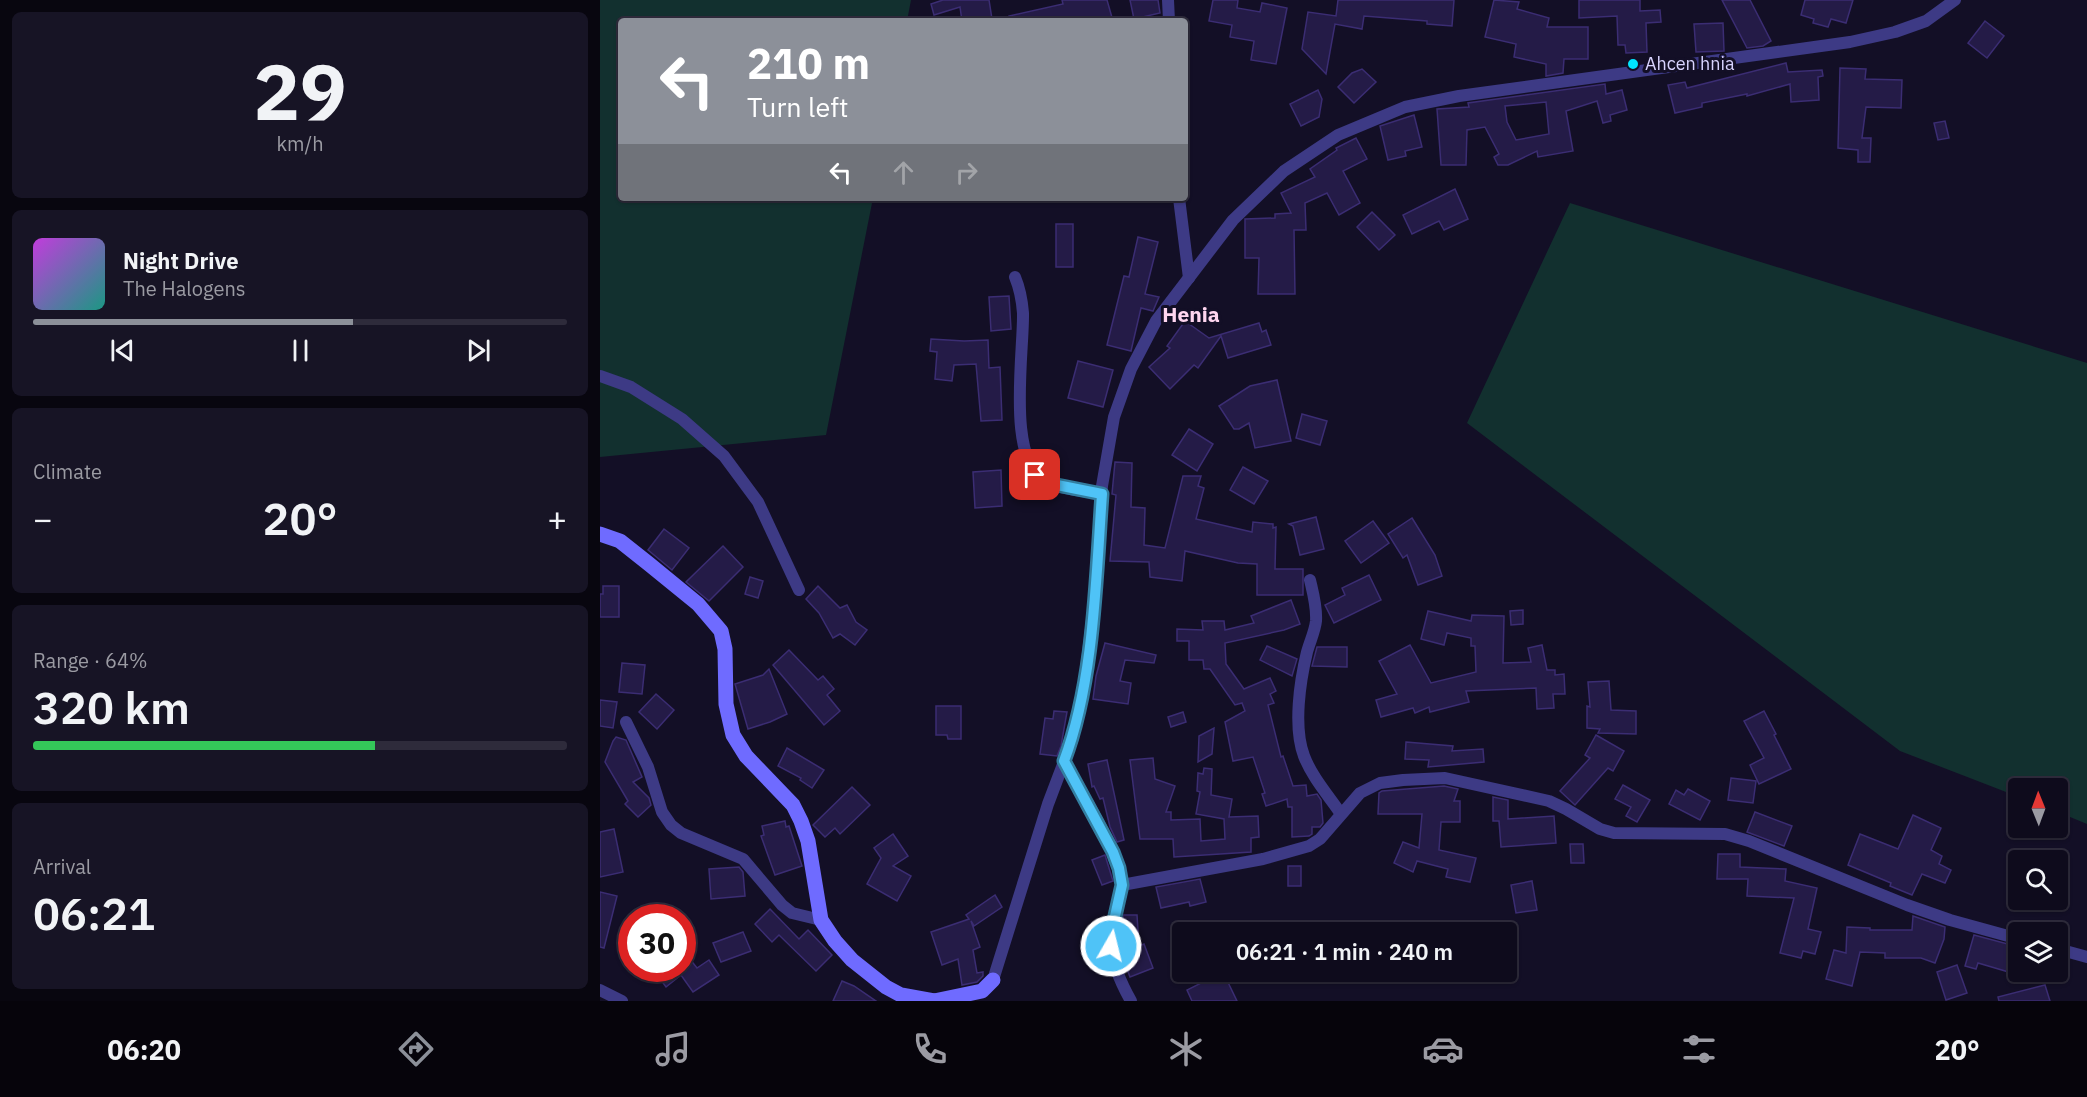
<!DOCTYPE html>
<meta charset="utf-8">
<style>
:root{--surface:#0e0b1c;--page:#171425;--text:#f1f3f6;--muted:#9b9ba3;--line:#2e2b3b;--accent:#8c9099}
body{margin:0;font-family:"IBM Plex Sans",sans-serif;background:var(--page);color:var(--text);height:100vh;display:flex;flex-direction:column;font-size:22px;white-space:nowrap}
*{box-sizing:border-box;margin:0}
p{font-size:20px;color:var(--muted)}
.icon{flex:none;width:33px;height:33px;fill:none;stroke:currentColor;stroke-width:2;stroke-linecap:round;stroke-linejoin:round}
.map{position:relative;flex:1;overflow:hidden}
.drawer{display:flex;flex-direction:column;gap:12px;padding:12px;background:#08060f;width:600px}
.drawer>*{flex:none}
.banner{position:absolute;left:18px;top:18px;width:570px;height:183px;border-radius:6px;box-shadow:0 2px 4px #0004,0 0 0 2px var(--line);background:#8c9099;color:#fff;overflow:hidden}
.needle{width:39px;rotate:359deg}
.controls{position:absolute;left:1408px;top:778px;display:grid;gap:12px}
.controls a{display:grid;place-items:center;width:60px;height:60px;border-radius:6px;background:var(--surface);box-shadow:0 2px 4px #0004,0 0 0 2px var(--line);font-size:30px}
.speed{position:absolute;left:18px;top:904px;display:flex;gap:12px;font-size:30px;font-weight:700;text-align:center}
.speed>*{display:grid;place-content:center;width:78px;height:78px;border-radius:50%;background:var(--surface);box-shadow:0 2px 4px #0004,0 0 0 2px var(--line);line-height:1}
.speed .limit{border:9px solid #d22;background:#fff;color:#111}
.pin{position:absolute;display:grid;place-items:center;width:51px;height:51px;color:#fff;margin:-26px;border-radius:12px;box-shadow:0 3px 9px #0006}
.me{position:absolute;width:66px;margin:-33px;rotate:8deg;stroke-linejoin:round;filter:drop-shadow(0 0 4px #0008)}
.turn{display:flex;align-items:center;gap:21px;height:126px;padding:0 30px;font-size:27px}
.turn .icon{width:78px;height:78px;stroke-width:2.5}
.turn b{display:block;font-size:42px;line-height:51px}
.lanes{display:flex;align-items:center;height:57px;padding:0 30px;background:#0003;justify-content:center;gap:30px;direction:ltr}
.lanes .off{opacity:.35}
.big{font-size:45px;font-weight:600;line-height:1.1}
.drawer .widget{flex:1;display:flex;flex-direction:column;justify-content:center;gap:9px;min-width:0;padding:0 21px;border-radius:9px;background:var(--page)}
.drawer .dial{align-items:center;gap:0}
.dial b{font-size:78px;line-height:1}
.song{display:flex;align-items:center;gap:18px}
.cover{width:72px;height:72px;border-radius:9px;background:linear-gradient(135deg,hsl(290 70% 55%),hsl(170 70% 35%))}
.played{height:6px;border-radius:3px;background:linear-gradient(90deg,var(--accent) 60%,var(--line) 60%)}
.keys{display:flex;justify-content:space-around;direction:ltr}
.heat{display:flex;justify-content:space-between;align-items:center;font-size:33px;direction:ltr}
.charge{height:9px;border-radius:4px;background:linear-gradient(90deg,#34c759 64%,var(--line) 0)}
.trip{position:absolute;left:572px;top:922px;width:345px;height:60px;border-radius:6px;background:var(--surface);box-shadow:0 2px 4px #0004,0 0 0 2px var(--line);font-weight:600;line-height:60px;text-align:center}
.dock{display:flex;height:96px;justify-content:space-around;align-items:center;background:#06040b;color:var(--muted)}
.dock .icon{width:42px;height:42px}
.dock .on{color:var(--accent)}
.dock b{font-size:27px;color:var(--text)}
main{display:flex;flex:1;min-height:0}
.map>svg:first-child{display:block}
.green{fill:#12302f}
.building{fill:#241b47;stroke:#3b2d73;stroke-width:1.5;fill-rule:evenodd}
.lines{fill:none;stroke-linecap:round;stroke-linejoin:round}
.street{stroke:#3d3a85;stroke-width:12}
.secondary{stroke:#6f6bff;stroke-width:15}
.route-casing{stroke:#337fa1;stroke-width:15}
.route{stroke:#4fc3f7;stroke-width:10}
.poi-dot{fill:#00e5ff;stroke:#130f26;stroke-width:2}
.labels{text-anchor:middle;stroke-width:6;stroke-linejoin:round;paint-order:stroke}
.poi-label{font-size:18px;fill:#d9d4ff;stroke:#130f26;text-anchor:start}
.quarter-label{font-size:21px;font-weight:bold;fill:#ffd6f0;stroke:#130f26}
</style>
<main>
<section class="drawer">
<div class="widget dial"><b>29</b><p>km/h</p></div>
<div class="widget">
<div class="song"><i class="cover"></i><div><b>Night Drive</b><p>The Halogens</p></div></div>
<div class="played"></div>
<div class="keys"><svg class="icon" aria-label="previous" viewBox="0 0 24 24"><path d="M18 5L8 12l10 7zM5 5v14"/></svg><svg class="icon" aria-label="pause" viewBox="0 0 24 24"><path d="M8 5v14M16 5v14"/></svg><svg class="icon" aria-label="next" viewBox="0 0 24 24"><path d="M6 5l10 7-10 7zM19 5v14"/></svg></div>
</div>
<div class="widget"><p>Climate</p>
<div class="heat"><a>−</a><b class="big">20°</b><a>+</a></div>
</div>
<div class="widget"><p>Range · 64%</p><b class="big">320 km</b><div class="charge"></div></div>
<div class="widget"><p>Arrival</p><b class="big">06:21</b></div>
</section>
<div class="map">
<svg width="1487" height="1001" viewBox="0 0 1487 1001">
<rect width="100%" height="100%" fill="#130f26"/>
<g class="green">
<polygon points="0,0 311,0 307,21 21,21 21,198 273,198 226,435 0,457"/>
<polygon points="970,203 1487,363 1487,824 1458,812 1458,789 1419,789 1419,797 1300,751 867,423"/>
</g>
<g class="building">
<polygon points="343,0 389,0 392,19 362,21 360,7 334,15 331,4"/>
<polygon points="462,0 507,0 513,21 410,21 409,16 463,4"/>
<polygon points="530,0 558,0 560,13 534,19"/>
<polygon points="613,0 638,0 637,8 660,12 662,3 687,8 676,64 651,60 654,41 630,37 632,25 609,21"/>
<polygon points="738,0 854,0 852,26 827,24 827,21 764,16 762,29 735,24 726,74 702,49 708,12 736,16"/>
<polygon points="894,0 919,2 917,9 949,18 947,27 988,27 988,59 964,59 963,73 946,76 946,64 914,57 916,44 885,37"/>
<polygon points="979,0 1040,0 1040,11 1060,10 1061,22 1046,23 1047,52 1026,53 1025,45 1018,45 1017,16 979,18"/>
<polygon points="1122,0 1150,0 1171,41 1163,46 1147,48"/>
<polygon points="1205,0 1253,0 1246,23 1231,19 1228,27 1213,23 1214,19 1201,15"/>
<polygon points="1385,21 1404,36 1387,58 1368,43"/>
<polygon points="1123,23 1124,51 1096,52 1094,24"/>
<polygon points="1186,63 1188,72 1222,70 1223,76 1218,77 1219,100 1191,102 1190,84 1147,96 1147,94 1102,103 1102,107 1075,113 1068,85 1085,82 1087,88"/>
<polygon points="1240,68 1266,69 1265,79 1302,80 1301,108 1266,107 1262,138 1271,138 1270,162 1258,162 1258,150 1238,148"/>
<polygon points="762,69 776,82 754,103 738,87 752,73"/>
<path d="M 1005,84 L 1006,94 L 1022,90 L 1027,110 L 1010,115 L 1011,121 L 1003,123 L 997,101 L 966,111 L 973,151 L 938,157 L 937,151 L 908,165 L 898,165 L 894,157 L 899,154 L 885,127 L 867,130 L 866,165 L 841,165 L 837,109 L 869,107 L 868,103 ZM 946,102 L 949,134 L 916,140 L 907,122 L 905,106 Z"/>
<polygon points="718,90 722,99 719,117 701,126 690,104"/>
<polygon points="814,115 822,147 805,151 806,156 788,160 780,126"/>
<polygon points="1345,121 1349,138 1338,140 1334,123"/>
<polygon points="756,138 767,159 743,171 760,203 739,215 727,193 705,203 706,230 694,230 695,294 658,294 659,258 645,258 645,219 675,218 675,214 691,213 681,193 715,177 710,169 737,150 736,148"/>
<polygon points="855,189 868,219 844,230 839,221 812,234 803,215"/>
<polygon points="772,212 795,235 779,250 757,227"/>
<rect x="456" y="224" width="17" height="43"/>
<polygon points="538,237 558,242 545,294 559,297 553,311 541,308 531,351 507,345 524,276 529,277"/>
<polygon points="409,296 411,329 391,331 389,297"/>
<polygon points="585,321 609,338 659,323 662,332 666,330 671,345 628,358 621,336 598,368 594,365 570,389 549,367 570,348 567,346"/>
<polygon points="331,339 364,341 388,340 389,368 400,367 402,420 381,421 376,364 354,365 352,381 335,379 337,352 330,351"/>
<polygon points="478,361 513,370 503,407 468,398"/>
<polygon points="677,380 691,441 655,448 649,423 639,429 634,429 619,406 650,386"/>
<polygon points="702,414 727,421 720,445 696,438"/>
<polygon points="589,429 613,444 597,471 572,455"/>
<polygon points="515,462 532,463 531,507 545,508 544,545 565,548 583,476 601,476 598,486 604,488 596,519 652,532 653,522 673,524 673,528 676,527 675,569 703,569 703,595 657,595 657,564 638,563 585,551 582,581 550,577 549,562 510,561 516,495 512,494"/>
<polygon points="643,467 668,481 654,504 630,490"/>
<polygon points="401,470 402,506 375,508 373,472"/>
<polygon points="716,517 724,549 700,555 693,526 689,524"/>
<polygon points="812,518 835,555 842,576 818,585 807,555 803,558 788,534"/>
<polygon points="773,521 789,543 761,563 745,541"/>
<polygon points="64,529 89,548 72,570 48,550"/>
<polygon points="123,546 143,567 109,601 86,582"/>
<polygon points="769,575 781,600 734,623 725,605 745,595 742,588"/>
<polygon points="150,577 163,581 158,598 145,594"/>
<polygon points="3,586 19,586 19,617 0,617 0,594 3,594"/>
<polygon points="218,586 240,608 247,605 256,622 267,630 255,645 240,634 233,638 219,613 206,599"/>
<polygon points="691,600 700,624 684,630 625,643 626,664 644,689 670,678 676,691 670,694 674,703 668,705 681,757 683,756 693,786 706,785 707,796 717,794 721,800 723,823 720,827 712,827 712,834 709,836 692,837 692,807 688,807 687,799 666,806 662,794 665,793 653,757 633,761 625,722 645,711 642,703 635,705 610,669 604,669 603,660 589,660 589,641 577,641 577,629 603,630 602,621 624,621 625,630 654,623 651,616"/>
<polygon points="923,610 923,624 911,625 910,611"/>
<polygon points="828,611 871,621 872,615 904,616 903,663 931,662 928,648 942,645 947,670 955,670 955,675 964,674 965,694 953,694 954,708 937,709 936,688 866,691 869,702 830,712 829,707 815,713 813,708 781,717 776,700 797,694 779,661 810,645 831,683 876,672 875,646 871,646 871,638 847,633 844,645 821,639"/>
<polygon points="505,643 556,655 554,663 525,660 520,681 531,683 528,704 493,699 496,676"/>
<polygon points="667,646 697,659 692,676 660,660"/>
<polygon points="717,647 747,647 747,667 712,666"/>
<polygon points="189,650 218,680 223,676 234,689 227,695 240,711 224,725 173,665"/>
<polygon points="22,663 45,665 42,694 19,692"/>
<polygon points="169,669 187,714 170,722 148,729 135,684 163,675"/>
<polygon points="1009,681 1011,710 1036,711 1036,734 998,733 1000,729 987,728 987,706 990,707 988,682"/>
<polygon points="56,694 74,710 57,729 39,712"/>
<polygon points="0,700 17,702 13,728 0,726"/>
<polygon points="336,706 361,706 361,739 348,739 347,735 336,735"/>
<polygon points="454,711 467,712 461,746 457,756 440,754 445,718 453,719"/>
<polygon points="1164,711 1176,734 1174,735 1191,769 1159,784 1150,765 1164,758 1144,721"/>
<polygon points="583,712 586,722 571,727 568,717"/>
<polygon points="614,728 612,754 598,762 599,736"/>
<polygon points="996,735 1024,751 1013,771 1008,768 975,805 960,791 990,758 985,755"/>
<polygon points="16,737 26,740 42,777 33,782 49,798 51,805 38,817 25,804 28,801 5,762 13,741"/>
<polygon points="806,742 853,746 852,751 883,749 884,762 828,767 829,760 805,759"/>
<polygon points="187,748 224,770 212,788 200,780 201,778 178,766"/>
<polygon points="553,758 555,779 575,786 566,812 571,812 571,820 600,819 601,841 625,839 624,819 596,814 600,792 597,791 598,773 603,774 604,768 612,769 611,795 632,799 629,817 658,816 659,837 651,838 651,852 574,857 573,839 540,839 530,760"/>
<polygon points="507,760 524,840 517,842 510,827 503,798 500,799 494,786 492,787 488,764"/>
<polygon points="1131,778 1156,781 1153,803 1128,800"/>
<polygon points="1023,785 1050,800 1037,822 1026,816 1031,807 1015,799"/>
<polygon points="844,786 858,789 854,801 860,801 860,822 841,822 839,850 876,858 870,882 846,877 848,869 817,861 813,872 794,863 803,842 819,848 822,814 778,814 779,793 782,791"/>
<polygon points="252,787 270,805 240,834 235,828 225,837 213,825"/>
<polygon points="1088,789 1110,801 1100,820 1069,804 1076,790 1084,795"/>
<polygon points="893,797 908,800 908,819 954,816 956,843 901,847 899,821 893,821"/>
<polygon points="1155,812 1192,826 1184,846 1147,832"/>
<polygon points="1313,815 1341,828 1331,850 1342,856 1339,864 1351,870 1345,883 1322,874 1312,895 1290,886 1291,883 1248,865 1260,834 1298,849"/>
<polygon points="185,821 186,827 189,826 202,866 175,875 161,836 164,835 162,826"/>
<polygon points="14,829 23,872 0,877 0,832"/>
<polygon points="293,834 308,856 293,866 311,876 297,901 267,884 281,858 274,848"/>
<polygon points="970,844 983,844 984,863 971,863"/>
<polygon points="1118,854 1140,854 1140,867 1186,869 1185,881 1217,888 1208,929 1221,932 1215,954 1203,951 1201,958 1180,953 1194,898 1147,896 1148,879 1117,879"/>
<polygon points="505,855 513,881 502,885 492,860"/>
<rect x="688" y="866" width="13" height="20"/>
<polygon points="139,867 143,872 145,896 111,899 109,869"/>
<polygon points="600,879 606,902 590,906 589,902 561,908 556,887"/>
<polygon points="932,881 937,910 916,913 911,885"/>
<polygon points="0,892 17,896 4,948 0,947"/>
<polygon points="395,895 402,907 374,926 371,921 380,947 373,950 377,973 383,972 383,976 377,982 362,985 358,959 342,965 331,932 369,919 366,915"/>
<polygon points="170,909 199,939 208,930 232,955 216,971 179,935 172,942 155,924"/>
<polygon points="523,915 537,915 539,946 544,944 553,968 530,977 521,953 523,952"/>
<polygon points="1313,916 1345,927 1344,939 1335,963 1321,958 1285,958 1285,953 1260,952 1252,986 1226,979 1234,950 1246,953 1247,927 1270,928 1270,930 1312,930"/>
<polygon points="143,932 151,951 121,962 113,943"/>
<polygon points="1374,935 1419,947 1412,973 1378,963 1376,969 1365,966"/>
<polygon points="82,949 97,968 109,960 119,975 93,992 81,975 66,987 53,969 82,969"/>
<polygon points="1357,965 1367,993 1346,1000 1337,972"/>
<polygon points="623,972 637,1001 592,1001 587,990"/>
<polygon points="242,981 254,986 276,1001 233,1001"/>
<polygon points="1445,985 1450,1001 1399,1001 1398,997"/>
</g>
<g class="lines">
<g class="street">
<polyline points="568,0 569,21"/>
<polyline points="579,198 589,278"/>
<path d="M 415,277 C 420,289 422,300 423,313 C 424,352 405,465 448,483 C 464,490 485,491 502,494"/>
<polyline points="0,376 31,387 82,419 124,456 158,502 199,590"/>
<path d="M 710,580 C 713,593 717,607 716,621 C 715,631 710,641 707,652 C 700,681 693,727 704,756 C 712,777 728,795 741,814"/>
<polyline points="26,722 48,767 62,812 71,825 81,833 143,859 182,905 192,913 221,920"/>
<path d="M 464,761 C 485,800 514,841 522,885"/>
<polyline points="1458,949 1487,957"/>
<polyline points="393,980 448,804 473,738 485,677 495,596 502,486 514,417 531,369 556,321 633,220 684,171 738,135 805,107 859,96 1250,42 1295,32 1326,21 1355,0"/>
<polyline points="0,990 22,1001"/>
<path d="M 531,1001 C 522,985 513,965 511,947 C 509,927 518,904 522,885 L 663,859 L 709,846 L 720,839 L 760,793 L 780,783 L 803,780 L 845,778 L 949,801 L 966,809 L 1000,829 L 1014,833 L 1125,834 L 1149,841 L 1307,905 L 1350,920 L 1419,939"/>
</g>
<g class="secondary">
<polyline points="0,534 20,541 49,564 98,604 121,631 125,649 126,704 133,735 146,756 193,805 201,821 208,841 221,920 235,941 252,960 286,987 301,995 334,1001"/>
<polyline points="334,1001 382,991 393,980"/>
</g>
</g>
<g class="lines">
<g class="route-casing">
<path id="route" d="M 435,475 L 447,483 L 502,494 C 496,578 494,682 464,761 L 513,852 L 519,868 L 522,885 L 513,925 L 511,946"/>
</g>
<use href="#route" class="route"/>
</g>
<circle class="poi-dot" cx="1033" cy="64" r="6"/>
<g class="labels">
<g class="poi-label">
<text x="1045" y="70">Ahcen hnia</text>
</g>
<g class="quarter-label">
<text x="591" y="322">Henia</text>
</g>
</g>
</svg>
<div class="controls">
<a><svg class="needle" viewBox="-14 -14 28 28"><path d="M0-13l5 13h-10z" fill="#e53935"/><path d="M0 13l5-13h-10z" fill="#9b9ba3"/></svg></a>
<a><svg class="icon" aria-label="search" viewBox="0 0 24 24"><circle cx="10" cy="10" r="6"/><path d="M15 15l6 6"/></svg></a>
<a><svg class="icon" aria-label="layers" viewBox="0 0 24 24"><path d="M12 4l9 5-9 5-9-5zM3 14l9 5 9-5"/></svg></a>
</div>
<div class="speed"><div class="limit">30</div></div>
<div class="pin" style="left:435px;top:475px;background:#d93025"><svg class="icon" aria-label="arrive" viewBox="0 0 24 24"><path d="M6 21V4h12l-3 4 3 4H6"/></svg></div>
<svg class="me" style="left:511px;top:946px" viewBox="-20 -20 40 40"><circle r="17" fill="#4fc3f7" stroke="#fff" stroke-width="3"/><path d="M0-11L8 9 0 5-8 9z" fill="#fff"/></svg>
<div class="trip">06:21 · 1 min · 240 m</div>
<div class="banner">
<div class="turn"><svg class="icon" aria-label="left" viewBox="0 0 24 24"><path d="M17 20v-9H6M10 6l-5 5 5 5"/></svg><div><b>210 m</b>Turn left</div></div>
<div class="lanes"><svg class="icon" aria-label="left" viewBox="0 0 24 24"><path d="M17 20v-9H6M10 6l-5 5 5 5"/></svg><svg class="icon off" aria-label="ahead" viewBox="0 0 24 24"><path d="M12 20V5M6 11l6-6 6 6"/></svg><svg class="icon off" aria-label="right" viewBox="0 0 24 24"><path d="M7 20v-9h11M14 6l5 5-5 5"/></svg></div>
</div>
</div>
</main>
<nav class="dock">
<b>06:20</b>
<svg class="icon on" aria-label="directions" viewBox="0 0 24 24"><path d="M12 3l9 9-9 9-9-9zM9 14v-3h6M13 9l2 2-2 2"/></svg>
<svg class="icon" aria-label="music" viewBox="0 0 24 24"><path d="M9 18V5l10-2v13"/><circle cx="6" cy="18" r="3"/><circle cx="16" cy="16" r="3"/></svg>
<svg class="icon" aria-label="phone" viewBox="0 0 24 24"><path d="M5 4h4l2 5-3 2q2 4 5 5l2-3 5 2v4C11 20 4 13 5 4z"/></svg>
<svg class="icon" aria-label="climate" viewBox="0 0 24 24"><path d="M12 3v18M4 7l16 10M4 17L20 7"/></svg>
<svg class="icon" aria-label="car" viewBox="0 0 24 24"><path d="M5 17H2v-5l4-1 3-4h7l3 4 3 1v5h-3M9 17h6M6 11h13"/><circle cx="7" cy="17" r="2"/><circle cx="17" cy="17" r="2"/></svg>
<svg class="icon" aria-label="filters" viewBox="0 0 24 24"><path d="M4 7h16M4 17h16"/><circle cx="9" cy="7" r="2"/><circle cx="15" cy="17" r="2"/></svg>
<b>20°</b>
</nav>
